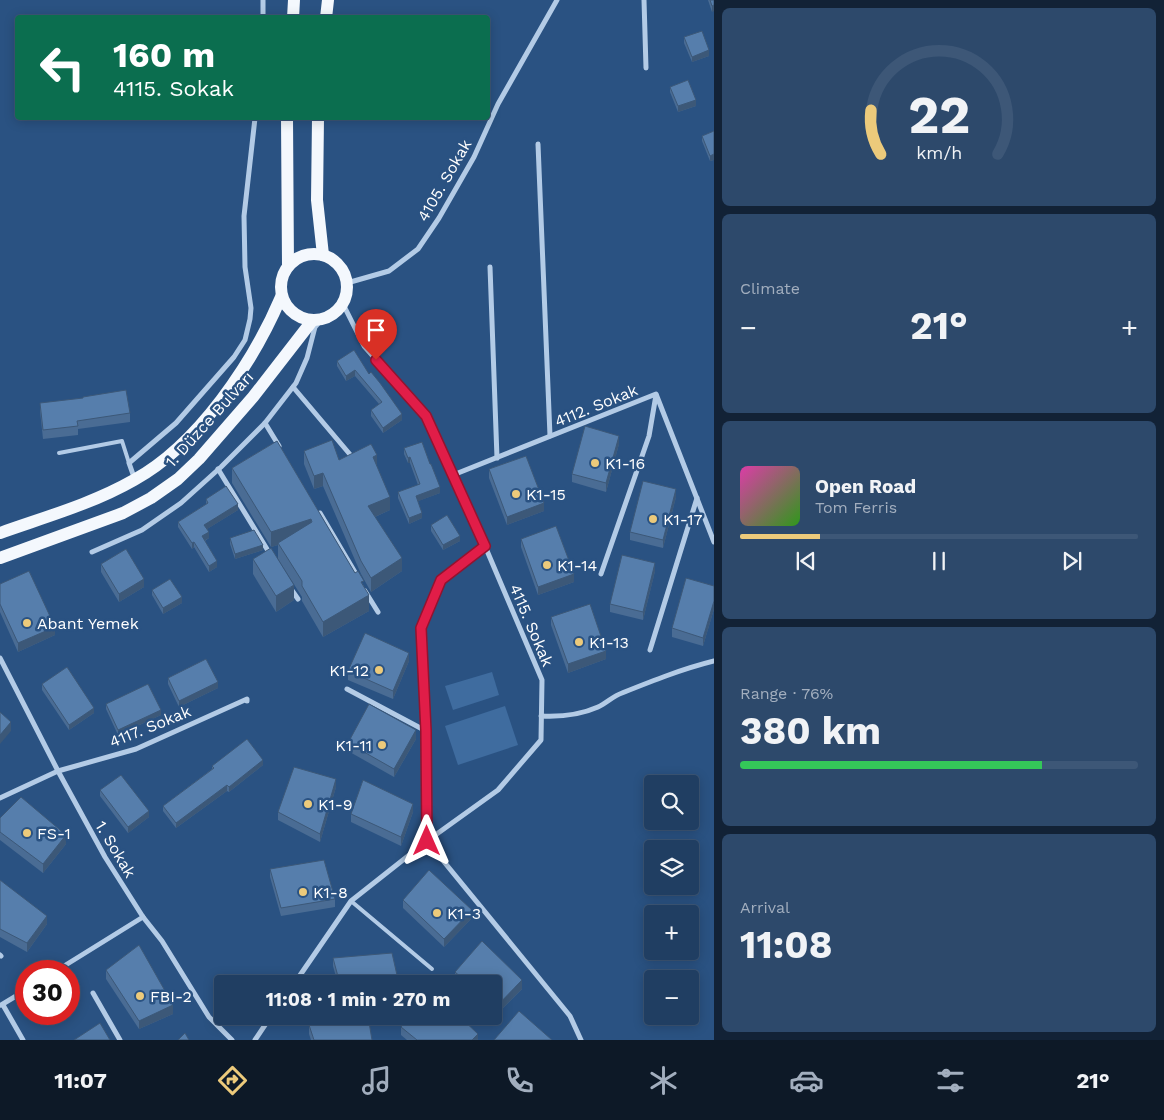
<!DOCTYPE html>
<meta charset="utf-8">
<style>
:root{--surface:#203e62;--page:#2d496b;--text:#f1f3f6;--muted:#a2aebe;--line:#3d5777;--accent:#ecca7b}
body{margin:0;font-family:"Work Sans",sans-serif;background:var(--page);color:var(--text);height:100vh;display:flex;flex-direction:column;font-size:19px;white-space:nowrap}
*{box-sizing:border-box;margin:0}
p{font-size:16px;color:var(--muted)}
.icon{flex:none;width:28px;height:28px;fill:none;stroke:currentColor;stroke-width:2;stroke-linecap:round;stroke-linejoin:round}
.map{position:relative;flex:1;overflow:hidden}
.drawer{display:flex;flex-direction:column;gap:8px;padding:8px;background:#122236;width:450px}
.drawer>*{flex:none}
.banner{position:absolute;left:15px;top:15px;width:475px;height:105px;border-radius:5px;box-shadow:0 2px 12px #0003,0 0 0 1px var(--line);background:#0b6e4f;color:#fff;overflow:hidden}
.buttons{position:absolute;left:644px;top:775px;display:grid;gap:10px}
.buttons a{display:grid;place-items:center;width:55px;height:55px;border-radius:5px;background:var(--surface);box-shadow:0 2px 12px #0003,0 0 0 1px var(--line);font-size:25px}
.speed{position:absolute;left:15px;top:960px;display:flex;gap:10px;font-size:25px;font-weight:700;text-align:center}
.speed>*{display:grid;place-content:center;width:65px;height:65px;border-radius:50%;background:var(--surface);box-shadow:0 2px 12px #0003,0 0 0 1px var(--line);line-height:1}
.speed .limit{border:8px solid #d22;background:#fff;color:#111}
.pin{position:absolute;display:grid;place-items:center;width:42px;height:42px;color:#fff;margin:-51px -21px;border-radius:50% 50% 50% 0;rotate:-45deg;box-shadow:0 0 5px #0007}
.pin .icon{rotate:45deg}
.me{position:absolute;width:55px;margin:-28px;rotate:0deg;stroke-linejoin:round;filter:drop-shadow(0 0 4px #0008)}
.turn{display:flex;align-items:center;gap:18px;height:105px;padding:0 15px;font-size:22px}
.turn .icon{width:65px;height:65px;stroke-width:2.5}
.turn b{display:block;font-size:35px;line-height:42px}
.big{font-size:38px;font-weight:700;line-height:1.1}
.drawer .widget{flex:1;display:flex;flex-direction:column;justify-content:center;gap:8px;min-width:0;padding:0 18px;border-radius:8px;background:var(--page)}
.drawer .dial{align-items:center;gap:0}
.dial svg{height:130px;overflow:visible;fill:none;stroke:var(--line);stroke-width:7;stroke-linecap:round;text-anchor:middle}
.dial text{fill:var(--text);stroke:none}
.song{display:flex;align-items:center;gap:15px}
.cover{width:60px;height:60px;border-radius:8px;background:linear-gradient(135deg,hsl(320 70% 55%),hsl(110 70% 35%))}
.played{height:5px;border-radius:2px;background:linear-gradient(90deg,var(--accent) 20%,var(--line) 20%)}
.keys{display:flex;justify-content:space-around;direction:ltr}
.heat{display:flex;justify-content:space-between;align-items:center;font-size:28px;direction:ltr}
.charge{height:8px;border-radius:4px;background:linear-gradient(90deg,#34c759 76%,var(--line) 0)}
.trip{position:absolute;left:214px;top:975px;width:288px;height:50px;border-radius:5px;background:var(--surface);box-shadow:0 2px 12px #0003,0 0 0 1px var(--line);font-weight:700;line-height:50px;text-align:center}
.tab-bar{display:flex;height:80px;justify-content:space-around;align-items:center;background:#0d1927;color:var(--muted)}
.tab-bar .icon{width:35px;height:35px}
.tab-bar .on{color:var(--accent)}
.tab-bar b{font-size:22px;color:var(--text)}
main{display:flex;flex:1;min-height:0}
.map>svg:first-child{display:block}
.green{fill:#3f6c9f}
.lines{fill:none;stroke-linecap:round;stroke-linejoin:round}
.lane{stroke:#b3cbe6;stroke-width:4}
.street{stroke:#b3cbe6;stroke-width:5}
.primary{stroke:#f4f8fd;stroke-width:12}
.wall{fill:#4a6c94}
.shaded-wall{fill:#3c5878}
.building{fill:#567eac;stroke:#3c5878}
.route-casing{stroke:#92132f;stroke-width:12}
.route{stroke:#e11d48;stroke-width:9}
.poi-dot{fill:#ecca7b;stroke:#2a5282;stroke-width:2}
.labels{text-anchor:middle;stroke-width:5;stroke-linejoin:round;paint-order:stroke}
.street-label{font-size:16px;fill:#fff;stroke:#2a5282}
.poi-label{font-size:16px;fill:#fff;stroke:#2a5282;text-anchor:start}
</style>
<main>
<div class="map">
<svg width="714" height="1040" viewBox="0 0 714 1040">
<rect width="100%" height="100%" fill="#2a5282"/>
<g class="green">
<polygon points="492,672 499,695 453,710 445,686"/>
<polygon points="505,706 518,745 458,765 445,726"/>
</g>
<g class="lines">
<g class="lane">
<polyline points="59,453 122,441 129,463"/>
<polyline points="351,901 432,969"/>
</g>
<g class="street">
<polyline points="644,0 646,68"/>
<polyline points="263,18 263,0"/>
<polyline points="538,144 550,436"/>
<polyline points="490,267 497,458"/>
<polyline points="347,283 389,271 418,249 439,218 474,157 498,104 557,0"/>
<polyline points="293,387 353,458"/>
<polyline points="265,423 279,446"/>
<polyline points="218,469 270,554"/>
<polyline points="453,475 656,394 714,542"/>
<polyline points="135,480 129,463 176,423 234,357 245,340 250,319 251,308 245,267 244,216 255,118"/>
<polyline points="320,513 359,579"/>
<polyline points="485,546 441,580 421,628 426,731 427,841 570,1016 581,1040"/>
<polyline points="92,552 142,530 181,503 221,467 265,423 296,383 307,358 315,327 321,320"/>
<polyline points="601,574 649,436 656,395"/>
<polyline points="291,589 298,599"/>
<polyline points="365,591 378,612"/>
<polyline points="650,650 697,498"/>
<polyline points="0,658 58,771 105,857 143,917 162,941 209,1017 232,1040"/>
<polyline points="347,689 426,731"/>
<path d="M 541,716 C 561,717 580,715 598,707 C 607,703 613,696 622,693 C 652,681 682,669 714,661"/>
<polyline points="0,798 58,771 136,749 247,699 247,701"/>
<polyline points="0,955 1,956"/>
<polyline points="56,971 143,917"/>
<polyline points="294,984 351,901 427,841 498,790 541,740 542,680 485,546 426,416 364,346 343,304"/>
<polyline points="93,993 120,1040"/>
<polyline points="1,1005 26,990"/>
<polyline points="3,1005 23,1040"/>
<polyline points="255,1040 271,1016"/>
</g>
<g class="primary">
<polyline points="293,18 294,0"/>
<polyline points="326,18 328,0"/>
<polyline points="287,118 288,266"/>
<polyline points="318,118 317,200 323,255"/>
<circle cx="314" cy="287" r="33"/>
<path d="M 0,533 C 45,517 92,504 134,480 C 198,445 253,363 281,297"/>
<polyline points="0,558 123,513 151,498 178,479 199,459 253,397 312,321"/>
</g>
</g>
<g class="wall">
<polygon points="708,0 714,0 712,12"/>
<polygon points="684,37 709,56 692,62 684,43"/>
<polygon points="670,87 696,106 678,112 670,92"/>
<polygon points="714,131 714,160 710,161 702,141 702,136"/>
<polygon points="337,361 369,374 402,420 383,433 371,416 371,410 379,404 355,376 346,381 337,366"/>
<polygon points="40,403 130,413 130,422 78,429 78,435 43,439 40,411"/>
<polygon points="277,441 355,573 364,586 369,611 323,637 302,601 302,597 278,559 278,545 271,547 232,483 232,468"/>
<polygon points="619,444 606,492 572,482 572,474"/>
<polygon points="404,448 440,493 418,501 422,518 409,524 398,498 398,492 418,485 410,463 408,463 404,454"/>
<polygon points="304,451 339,460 377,467 390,510 375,517 402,571 371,592 361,574 323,486 314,489 304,464"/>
<polygon points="489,469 544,511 507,525 489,478"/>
<polygon points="676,497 663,548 630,540 630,532"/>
<polygon points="206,499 238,510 207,529 209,538 205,541 217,567 209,572 194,547 192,549 178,527 178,522 206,504"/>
<polygon points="431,525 460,541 443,550 431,531"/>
<polygon points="230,538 263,550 235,559 230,544"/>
<polygon points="521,539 574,582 538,595 521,547"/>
<polygon points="253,559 294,600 276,612 253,574"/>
<polygon points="101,564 144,587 119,602 101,572"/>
<polygon points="655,571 643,620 610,612 610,604"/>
<polygon points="0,584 55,635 18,652 0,612"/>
<polygon points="714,586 714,609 703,646 672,637 672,628"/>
<polygon points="152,590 182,603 163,614 152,595"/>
<polygon points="551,617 606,659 568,673 551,625"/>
<polygon points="409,661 393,699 348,680 348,671"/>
<polygon points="168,678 218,688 179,707 168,684"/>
<polygon points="42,684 94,713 69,730 42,690"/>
<polygon points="106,704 161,715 118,735 106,709"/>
<polygon points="416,739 394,777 348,751 348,743"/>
<polygon points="263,765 229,792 227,791 176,828 163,811 163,806 212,769 212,766"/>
<polygon points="336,787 320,842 278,820 278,812"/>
<polygon points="100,790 149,817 128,833 100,796"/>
<polygon points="413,812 401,846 351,822 351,814"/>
<polygon points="0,818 66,844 43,873 0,840"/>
<polygon points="270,869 335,899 335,907 281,916 270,877"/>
<polygon points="0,880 47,924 27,952 0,937"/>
<polygon points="403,900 472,918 444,947 403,908"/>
<polygon points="333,958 399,984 338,984 333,966"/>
<polygon points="106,970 173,1014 139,1029 106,979"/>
<polygon points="455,972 522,989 496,1015 492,1012 492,984 459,984 455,980"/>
<polygon points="309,1025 372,1040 311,1040 309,1034"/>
<polygon points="401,1027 478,1040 407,1040 401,1035"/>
</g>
<g class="shaded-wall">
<polygon points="714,5 714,11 712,12 712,6"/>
<polygon points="709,50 709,56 692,62 692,57"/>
<polygon points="696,100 696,106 678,112 678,106"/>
<polygon points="714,154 714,160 710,161 710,156"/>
<polygon points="355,370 355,376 346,381 346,376"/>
<polygon points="402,414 402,420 383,433 383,428"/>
<polygon points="619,436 619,444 606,492 606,483"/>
<polygon points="377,455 377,468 373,457"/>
<polygon points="410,457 410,463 408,463 408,458"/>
<polygon points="323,473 323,486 314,489 314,476"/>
<polygon points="440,487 440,493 416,502 416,496"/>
<polygon points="676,489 676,497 663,548 663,540"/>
<polygon points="390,497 390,510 368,520 368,506"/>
<polygon points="544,503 544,511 507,525 507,517"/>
<polygon points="238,504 238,510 204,531 204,525"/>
<polygon points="422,513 422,518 409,524 409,518"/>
<polygon points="311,519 311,535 278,543 278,545 271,547 271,532"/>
<polygon points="209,532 209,538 202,542 202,536"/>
<polygon points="460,536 460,541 443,550 443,545"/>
<polygon points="194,542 194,547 192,549 192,543"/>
<polygon points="263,545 263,550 235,559 235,554"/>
<polygon points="402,558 402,571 371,592 371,578"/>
<polygon points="217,561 217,567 209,572 209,566"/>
<polygon points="655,563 655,571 643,620 643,612"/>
<polygon points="574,574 574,582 538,595 538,587"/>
<polygon points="144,579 144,587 119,602 119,594"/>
<polygon points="294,585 294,600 276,612 276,596"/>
<polygon points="369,595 369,611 323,637 323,622"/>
<polygon points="182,597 182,603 163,614 163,608"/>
<polygon points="714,601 714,609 703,646 703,638"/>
<polygon points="55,627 55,635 18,652 18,643"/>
<polygon points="606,651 606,659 568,673 568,664"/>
<polygon points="409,653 409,661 393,699 393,691"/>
<polygon points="218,682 218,688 179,707 179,701"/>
<polygon points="94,708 94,713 69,730 69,725"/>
<polygon points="161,710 161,715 118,735 118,730"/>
<polygon points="11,722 11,731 0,744 0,735"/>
<polygon points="416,730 416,739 394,777 394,769"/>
<polygon points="263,760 263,765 229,792 229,787"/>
<polygon points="336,779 336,787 320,842 320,834"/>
<polygon points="227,785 227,791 176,828 176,823"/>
<polygon points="413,804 413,812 401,846 401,837"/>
<polygon points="149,811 149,817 128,833 128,827"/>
<polygon points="66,835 66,844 43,873 43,864"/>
<polygon points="472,910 472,918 444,947 444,939"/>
<polygon points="47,916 47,924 27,952 27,943"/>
<polygon points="522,980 522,989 496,1015 496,1007"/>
<polygon points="173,1005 173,1014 139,1029 139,1021"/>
<polygon points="478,1034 478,1040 472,1040"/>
</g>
<g class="building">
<polygon points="710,0 714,0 714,5 712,6"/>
<polygon points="702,31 709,50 692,57 684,37"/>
<polygon points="688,80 696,100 678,106 670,87"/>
<polygon points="714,131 714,154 710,156 702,136"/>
<polygon points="354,350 369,374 371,372 380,383 402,414 383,428 371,410 382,402 355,370 346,376 337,361"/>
<polygon points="126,390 130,413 77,421 78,426 43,430 40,403 83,398 83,397"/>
<polygon points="585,426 619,436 606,483 572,474"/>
<polygon points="332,440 339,460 371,444 377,455 373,457 390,497 368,506 402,558 371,578 361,561 323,473 314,476 304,451"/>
<polygon points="277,441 355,573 358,571 364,581 361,582 369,595 323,622 302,586 302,581 278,543 312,522 311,519 271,532 232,468"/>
<polygon points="422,442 430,464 431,464 440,487 416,496 422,513 409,518 398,492 420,484 410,457 408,458 404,448"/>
<polygon points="526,456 544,503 507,517 489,469"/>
<polygon points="643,481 676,489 663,540 630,532"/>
<polygon points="226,486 238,504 204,525 209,532 202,536 217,561 209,566 194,542 192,543 178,522 208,503 206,499"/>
<polygon points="447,515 460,536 443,545 431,525"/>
<polygon points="556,526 574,574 538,587 521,539"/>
<polygon points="254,530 263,545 235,554 230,538"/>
<polygon points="271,548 294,585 276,596 253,559"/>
<polygon points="126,549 144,579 119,594 101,564"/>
<polygon points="622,555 655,563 643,612 610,604"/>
<polygon points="29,571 55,627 18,643 0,604 0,584"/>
<polygon points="686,578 714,586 714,601 703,638 672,628"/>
<polygon points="170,579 182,597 163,608 152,590"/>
<polygon points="590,604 606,651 568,664 551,617"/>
<polygon points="365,633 409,653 393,691 348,671"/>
<polygon points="206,659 218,682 179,701 168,678"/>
<polygon points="67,667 94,708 69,725 42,684"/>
<polygon points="148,684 161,710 118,730 106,704"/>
<polygon points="369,704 416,730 394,769 348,743"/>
<polygon points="0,712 11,722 0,735"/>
<polygon points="247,739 263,760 229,787 227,785 176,823 163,806 214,768 212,766"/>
<polygon points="294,767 336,779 320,834 278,812"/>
<polygon points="121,775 149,811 128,827 100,790"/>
<polygon points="363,780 413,804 401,837 351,814"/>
<polygon points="21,797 66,835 43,864 0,832 0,818"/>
<polygon points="324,860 335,899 281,908 270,869"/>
<polygon points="429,870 472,910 444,939 403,900"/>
<polygon points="0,880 47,916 27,943 0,929"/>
<polygon points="482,941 522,980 496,1007 492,1004 492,984 469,984 455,972"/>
<polygon points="139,945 173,1005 139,1021 106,970"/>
<polygon points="392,953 399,984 340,984 333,958"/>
<polygon points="519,1011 552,1040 494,1040"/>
<polygon points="368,1016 372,1040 314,1040 309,1025"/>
<polygon points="410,1016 459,1016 478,1034 472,1040 417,1040 401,1027"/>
<polygon points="100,1023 110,1040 74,1040"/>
<polygon points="185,1033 189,1040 178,1040"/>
</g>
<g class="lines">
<g class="route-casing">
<polyline id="route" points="376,360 426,416 485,546 441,580 421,628 426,731 427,841"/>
</g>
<use href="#route" class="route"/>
</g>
<g class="poi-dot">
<circle cx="595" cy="463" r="5"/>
<circle cx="516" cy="494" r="5"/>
<circle cx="653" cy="519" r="5"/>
<circle cx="547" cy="565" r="5"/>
<circle cx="27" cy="623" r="5"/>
<circle cx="579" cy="642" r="5"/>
<circle cx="379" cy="670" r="5"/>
<circle cx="382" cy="745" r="5"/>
<circle cx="308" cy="804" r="5"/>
<circle cx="27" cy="833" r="5"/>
<circle cx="303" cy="892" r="5"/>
<circle cx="437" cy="913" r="5"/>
<circle cx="140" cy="996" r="5"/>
</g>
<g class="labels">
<g class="street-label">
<text transform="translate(444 180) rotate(-60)" y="6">4105. Sokak</text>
<text transform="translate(596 405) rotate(-22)" y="6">4112. Sokak</text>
<text transform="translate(209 419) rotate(-48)" y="6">1. Düzce Bulvarı</text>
<text transform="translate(532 625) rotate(67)" y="6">4115. Sokak</text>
<text transform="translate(150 726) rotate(-22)" y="6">4117. Sokak</text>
<text transform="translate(116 849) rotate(59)" y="6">1. Sokak</text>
</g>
<g class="poi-label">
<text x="605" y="469">K1-16</text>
<text x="526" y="500">K1-15</text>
<text x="663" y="525">K1-17</text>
<text x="557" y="571">K1-14</text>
<text x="37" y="629">Abant Yemek</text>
<text x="589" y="648">K1-13</text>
<text x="369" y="676" text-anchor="end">K1-12</text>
<text x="372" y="751" text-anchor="end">K1-11</text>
<text x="318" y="810">K1-9</text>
<text x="37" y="839">FS-1</text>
<text x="313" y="898">K1-8</text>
<text x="447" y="919">K1-3</text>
<text x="150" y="1002">FBI-2</text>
</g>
</g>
</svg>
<div class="buttons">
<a><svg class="icon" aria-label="search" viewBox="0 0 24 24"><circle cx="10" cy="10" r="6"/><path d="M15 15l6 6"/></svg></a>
<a><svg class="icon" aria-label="layers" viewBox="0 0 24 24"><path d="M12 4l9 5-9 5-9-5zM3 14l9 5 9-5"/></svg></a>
<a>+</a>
<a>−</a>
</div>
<div class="speed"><div class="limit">30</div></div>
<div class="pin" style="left:376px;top:360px;background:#d93025"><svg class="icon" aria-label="arrive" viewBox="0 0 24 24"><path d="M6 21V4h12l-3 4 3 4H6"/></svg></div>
<svg class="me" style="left:427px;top:841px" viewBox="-20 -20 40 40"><path d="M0-17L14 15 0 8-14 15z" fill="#e11d48" stroke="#fff" stroke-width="4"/></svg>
<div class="trip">11:08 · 1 min · 270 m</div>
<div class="banner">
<div class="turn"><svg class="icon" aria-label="left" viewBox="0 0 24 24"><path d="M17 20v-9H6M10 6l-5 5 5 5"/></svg><div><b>160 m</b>4115. Sokak</div></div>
</div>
</div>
<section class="drawer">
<div class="widget dial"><svg viewBox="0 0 100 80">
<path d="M14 69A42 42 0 1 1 86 69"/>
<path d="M14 69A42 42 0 0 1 8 42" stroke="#ecca7b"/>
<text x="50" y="56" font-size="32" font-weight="700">22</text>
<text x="50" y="72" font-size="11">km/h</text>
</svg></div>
<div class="widget"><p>Climate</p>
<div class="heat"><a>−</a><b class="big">21°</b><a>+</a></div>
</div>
<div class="widget">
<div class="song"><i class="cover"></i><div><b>Open Road</b><p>Tom Ferris</p></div></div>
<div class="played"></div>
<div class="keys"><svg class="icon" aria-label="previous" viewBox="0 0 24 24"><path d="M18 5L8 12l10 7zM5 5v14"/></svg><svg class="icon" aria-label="pause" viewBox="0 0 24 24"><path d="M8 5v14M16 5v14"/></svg><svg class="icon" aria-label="next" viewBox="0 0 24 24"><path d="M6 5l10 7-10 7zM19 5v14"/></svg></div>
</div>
<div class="widget"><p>Range · 76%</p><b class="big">380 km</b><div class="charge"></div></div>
<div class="widget"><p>Arrival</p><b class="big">11:08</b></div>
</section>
</main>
<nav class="tab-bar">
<b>11:07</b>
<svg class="icon on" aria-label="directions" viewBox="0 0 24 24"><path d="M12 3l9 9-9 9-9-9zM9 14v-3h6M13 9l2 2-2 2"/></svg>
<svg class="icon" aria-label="music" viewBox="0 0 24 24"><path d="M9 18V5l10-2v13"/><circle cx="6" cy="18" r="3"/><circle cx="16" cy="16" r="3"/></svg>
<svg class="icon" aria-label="phone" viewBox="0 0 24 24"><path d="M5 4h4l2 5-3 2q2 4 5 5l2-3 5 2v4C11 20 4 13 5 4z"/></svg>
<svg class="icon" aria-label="climate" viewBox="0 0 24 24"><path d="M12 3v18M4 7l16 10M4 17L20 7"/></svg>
<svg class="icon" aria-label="car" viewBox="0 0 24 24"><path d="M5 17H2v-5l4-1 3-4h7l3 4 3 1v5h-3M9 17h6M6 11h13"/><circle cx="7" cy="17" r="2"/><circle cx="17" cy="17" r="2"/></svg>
<svg class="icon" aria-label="filters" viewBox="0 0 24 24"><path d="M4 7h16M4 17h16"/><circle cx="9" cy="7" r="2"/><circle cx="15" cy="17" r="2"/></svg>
<b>21°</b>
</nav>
